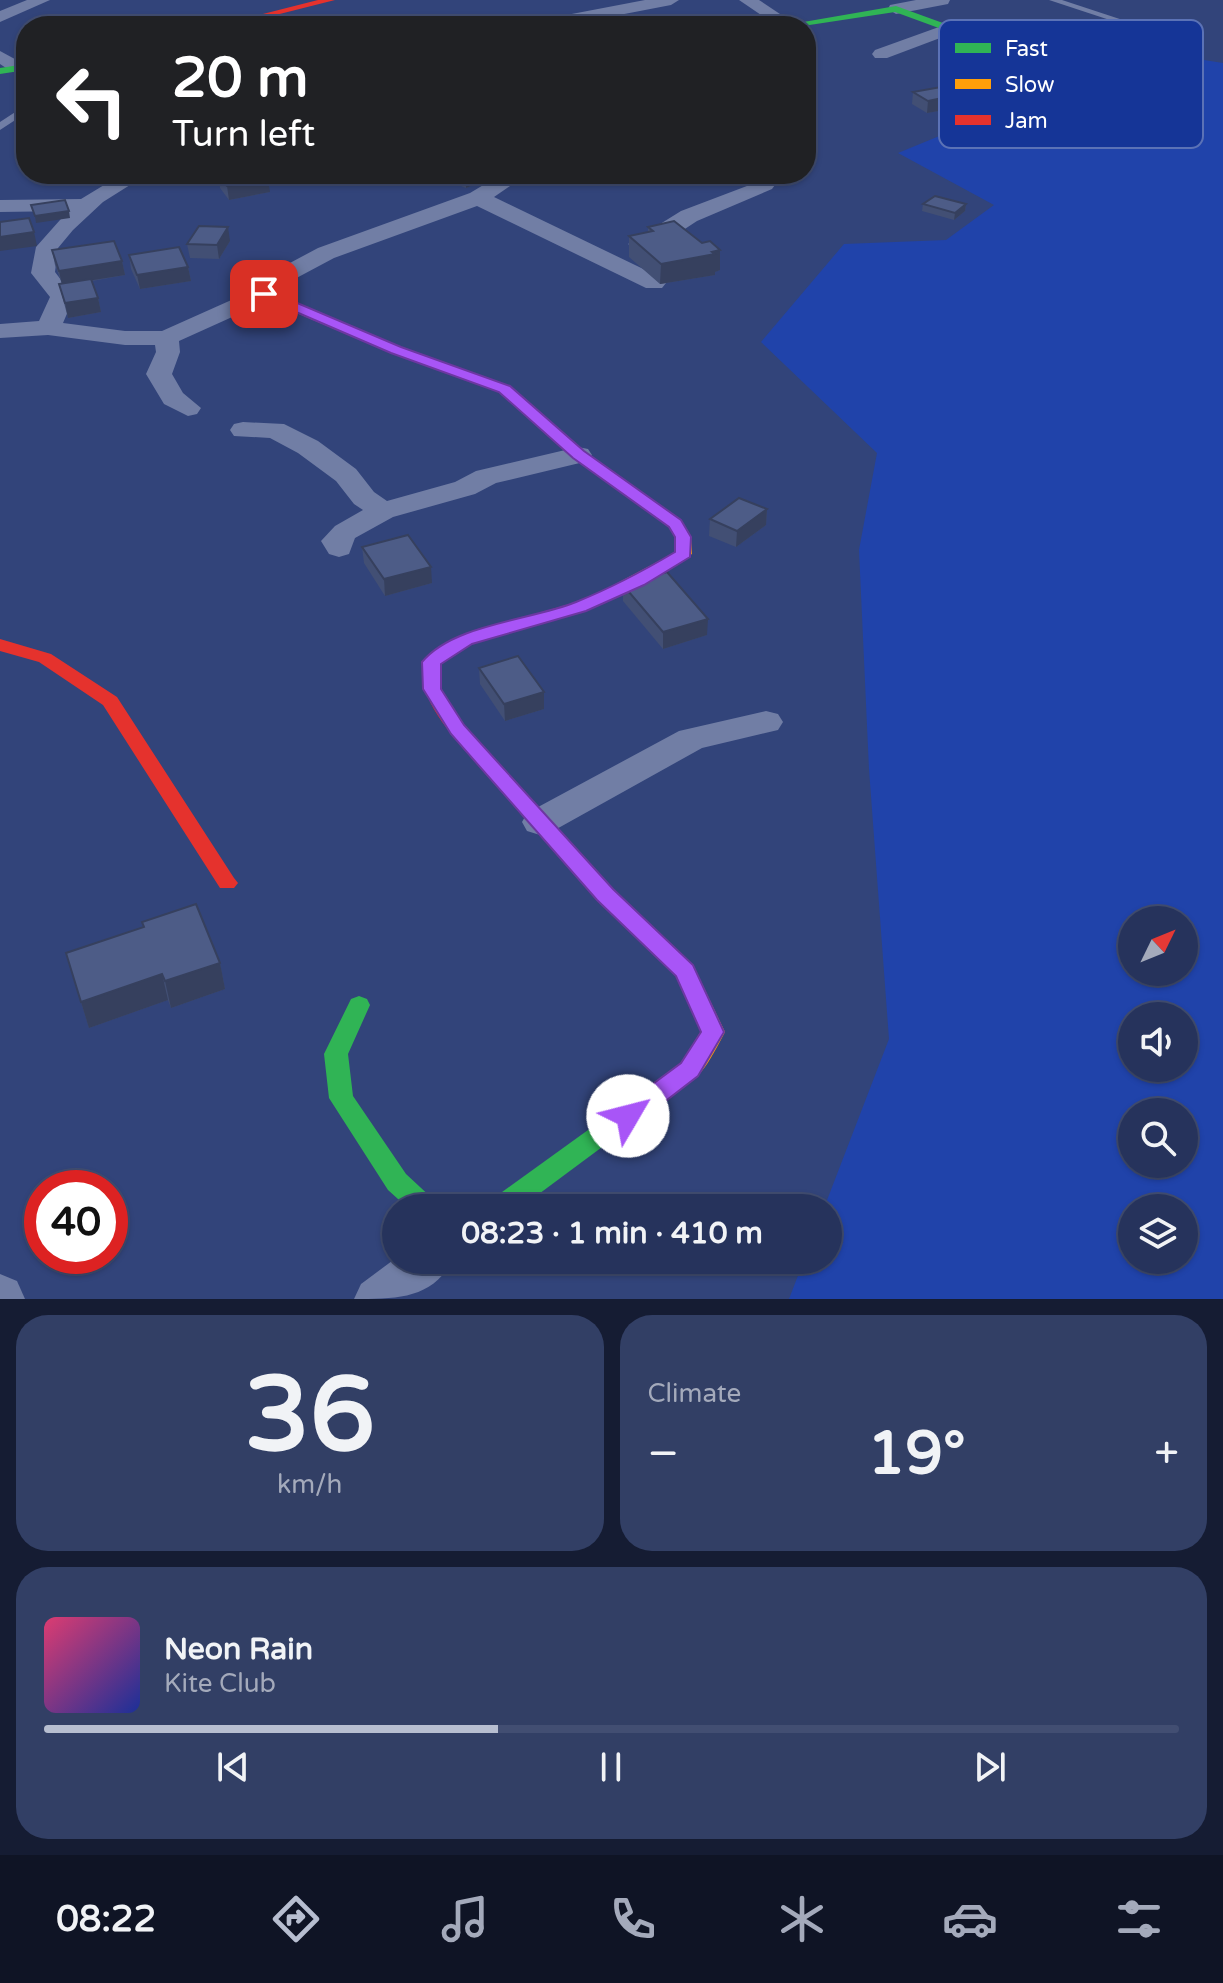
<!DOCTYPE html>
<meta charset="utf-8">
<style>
:root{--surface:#26335c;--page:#323f65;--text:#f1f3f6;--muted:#a4aabb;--line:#424e72;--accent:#b7bed0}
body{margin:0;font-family:"Varela Round",sans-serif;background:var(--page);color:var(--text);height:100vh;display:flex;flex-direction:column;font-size:30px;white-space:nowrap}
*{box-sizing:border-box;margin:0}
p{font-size:26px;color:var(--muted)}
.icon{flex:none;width:44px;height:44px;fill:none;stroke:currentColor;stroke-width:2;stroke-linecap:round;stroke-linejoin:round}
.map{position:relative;height:1299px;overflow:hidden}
.details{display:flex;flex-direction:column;gap:16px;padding:16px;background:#151c33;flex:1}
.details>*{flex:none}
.banner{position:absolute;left:16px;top:16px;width:800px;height:168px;border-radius:32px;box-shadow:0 2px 6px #0004,0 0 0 2px var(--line);background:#202124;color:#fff;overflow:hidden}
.needle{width:52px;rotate:47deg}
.tools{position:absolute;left:1118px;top:906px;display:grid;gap:16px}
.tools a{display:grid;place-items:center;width:80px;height:80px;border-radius:50%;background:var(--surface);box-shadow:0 2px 6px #0004,0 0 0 2px var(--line);font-size:40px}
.speed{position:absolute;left:24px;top:1170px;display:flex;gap:16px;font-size:40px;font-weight:700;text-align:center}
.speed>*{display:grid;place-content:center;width:104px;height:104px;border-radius:50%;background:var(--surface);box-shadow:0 2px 6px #0004,0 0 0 2px var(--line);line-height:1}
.speed .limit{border:12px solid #d22;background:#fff;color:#111}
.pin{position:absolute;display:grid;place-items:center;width:68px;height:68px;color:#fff;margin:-34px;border-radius:16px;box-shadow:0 4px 12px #0006}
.me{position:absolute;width:88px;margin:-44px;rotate:53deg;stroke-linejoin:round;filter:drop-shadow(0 0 6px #0008)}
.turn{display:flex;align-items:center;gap:28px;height:168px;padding:0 24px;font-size:36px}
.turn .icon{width:104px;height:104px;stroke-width:2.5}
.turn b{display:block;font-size:56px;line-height:68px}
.big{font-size:60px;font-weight:800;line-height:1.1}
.details .card{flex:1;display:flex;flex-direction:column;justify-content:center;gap:12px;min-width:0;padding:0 28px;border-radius:32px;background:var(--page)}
.details .dial{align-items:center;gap:0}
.dial b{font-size:104px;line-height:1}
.song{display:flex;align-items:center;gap:24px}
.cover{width:96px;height:96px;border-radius:12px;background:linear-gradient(135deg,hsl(340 70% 55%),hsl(230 70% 35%))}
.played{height:8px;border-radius:4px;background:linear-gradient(90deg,var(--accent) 40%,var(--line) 40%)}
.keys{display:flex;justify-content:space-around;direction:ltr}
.heat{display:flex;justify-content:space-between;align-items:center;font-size:44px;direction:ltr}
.details .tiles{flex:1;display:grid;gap:16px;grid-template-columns:1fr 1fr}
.card:last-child{grid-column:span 2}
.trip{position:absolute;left:382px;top:1194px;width:460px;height:80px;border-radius:40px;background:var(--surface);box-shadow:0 2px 6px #0004,0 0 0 2px var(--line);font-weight:800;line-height:80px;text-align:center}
.tabs{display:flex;height:128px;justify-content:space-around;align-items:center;background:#0f1425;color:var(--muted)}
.tabs .icon{width:56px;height:56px}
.tabs .on{color:var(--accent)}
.tabs b{font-size:36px;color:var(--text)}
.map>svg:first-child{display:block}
.green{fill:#2043aa;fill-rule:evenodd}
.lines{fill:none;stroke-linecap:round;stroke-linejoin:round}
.lane{fill:#717ea5;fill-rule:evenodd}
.street{fill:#717ea5;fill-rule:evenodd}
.fast{fill:#30b455;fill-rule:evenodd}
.slow{fill:#ff9f0a;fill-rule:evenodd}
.jam{fill:#e5322d;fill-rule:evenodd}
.wall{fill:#424f74}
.shaded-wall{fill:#36405e}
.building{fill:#4d5c87;stroke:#36405e;stroke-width:2}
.route{fill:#a855f7;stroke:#6d37a1;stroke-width:2}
.key{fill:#153597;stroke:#5b72b6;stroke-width:2}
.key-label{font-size:22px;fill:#fff}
</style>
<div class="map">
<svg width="1223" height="1299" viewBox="0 0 1223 1299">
<rect width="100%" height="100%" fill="#32447a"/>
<path class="green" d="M 1147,51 L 1223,63 L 1223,1299 L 789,1299 L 804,1260 L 828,1260 L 828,1208 L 824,1208 L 889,1039 L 869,769 L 859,550 L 877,453 L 761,342 L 844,244 L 946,240 L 994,205 L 898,153 ZM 1132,920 L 1184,920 L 1184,972 L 1132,972 ZM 1132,1016 L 1184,1016 L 1184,1068 L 1132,1068 ZM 1132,1112 L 1184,1112 L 1184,1164 L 1132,1164 ZM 1132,1208 L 1184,1208 L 1184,1260 L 1132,1260 Z"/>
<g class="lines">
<g class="lane">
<polygon points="1049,0 1062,0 1141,26 1134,28"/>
<polygon points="26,105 26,113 0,130 0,122"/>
</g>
<g class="street">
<polygon points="27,0 50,0 0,22 0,11"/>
<polygon points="645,0 679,0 671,5 562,26 526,26 535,21"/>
<polygon points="739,0 759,0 798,26 777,26"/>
<polygon points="916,0 950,0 948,4 896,14 888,9 890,5"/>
<polygon points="950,23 956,24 959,28 956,32 887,58 875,58 872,54 875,50"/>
<polygon points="0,51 24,64 24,72 12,72 0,64"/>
<polygon points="109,174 129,174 130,185 103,202 73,230 58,248 55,272 74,297 63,323 125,331 162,331 256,289 273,272 318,248 470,193 490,181 485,174 545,174 542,178 510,186 494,197 662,278 666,283 662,288 646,288 477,206 334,258 289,282 272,299 179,341 180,352 172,374 183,393 201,408 197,414 188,416 164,404 146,374 156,352 155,345 125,345 48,335 0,338 0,324 39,321 50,297 31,273 36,247 68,211 0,212 0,200 81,199 109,182"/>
<polygon points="765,179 775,185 772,189 697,221 662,244 639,251 628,244 681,211"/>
<polygon points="243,422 284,424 318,441 356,469 374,492 387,501 455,482 476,471 578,447 588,449 592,455 588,461 496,483 475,494 393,517 355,538 349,554 339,557 329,554 321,541 335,526 363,510 354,504 336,481 298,453 270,438 234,436 230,430 234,424"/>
<polygon points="766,711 778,714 783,722 778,730 702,748 553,831 540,835 527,831 522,822 527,813 679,731"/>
<path d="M 396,1258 L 453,1260 C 432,1299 397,1299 354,1299 L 361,1284 Z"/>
<polygon points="0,1274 17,1281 25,1299 0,1299"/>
</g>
<g class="fast">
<polygon points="896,6 1034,56 1035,58 1026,60 895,12 803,26 786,25"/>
<polygon points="26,64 26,70 0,74 0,68"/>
<polygon points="359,996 367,999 370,1005 348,1054 353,1096 406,1174 434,1200 438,1208 408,1208 388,1190 329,1098 324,1054 351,999"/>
<polygon points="675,1070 683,1073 687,1080 683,1087 520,1208 487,1208 491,1200 667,1073"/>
</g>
<g class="slow">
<polygon points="264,290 401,347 509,386 583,452 681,521 691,537 692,554 624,594 612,594 609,590 612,586 676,552 675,537 669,527 573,458 499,392 391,353 259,297 259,291"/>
<path d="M 491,760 L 498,762 L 613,889 L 693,965 L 725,1032 C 714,1052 695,1096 667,1087 L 663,1080 L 667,1073 L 682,1062 L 701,1031 L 676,976 L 597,899 L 484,772 L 481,767 L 484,762 Z"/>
</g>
<g class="jam">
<polygon points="318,0 335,0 232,26 215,26"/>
<path d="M 618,585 L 624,586 L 627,590 L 624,594 L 585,611 L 472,644 L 441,664 L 441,689 L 465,726 L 501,767 L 498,772 L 484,772 C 462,746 408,694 426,658 L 460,636 L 573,603 Z"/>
<polygon points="0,639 51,654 117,697 234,878 238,883 234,888 220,888 103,705 39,662 0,651"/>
</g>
</g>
<g class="wall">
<polygon points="965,44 1006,59 980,64 963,55"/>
<polygon points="1070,56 1069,63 1060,69 1039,64 1040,58"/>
<polygon points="913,92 957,95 955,108 927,113 912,104"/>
<polygon points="430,174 492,174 492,177 466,188"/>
<polygon points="218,175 270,192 229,200 220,188"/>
<polygon points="923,204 966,204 965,211 954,220 922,211"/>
<polygon points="648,227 720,250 720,270 715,272 715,275 660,284 629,257 629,236 648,232"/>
<polygon points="230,241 219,259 190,258 187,244"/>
<polygon points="52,250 122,261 125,275 92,281 98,298 101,312 68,318 59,284 62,284 55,265"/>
<polygon points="129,255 188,267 191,281 140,289 131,269"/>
<polygon points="767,509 766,525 736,547 709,536 710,519"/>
<polygon points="362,547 432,583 385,596 364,563"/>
<polygon points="623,585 707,635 663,649 623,601"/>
<polygon points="479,668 544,692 544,709 505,721 480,684"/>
<polygon points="143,927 220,963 225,989 171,1008 168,1000 89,1028 66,953"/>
</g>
<g class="shaded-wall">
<polygon points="1008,48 1006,59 980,64 982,52"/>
<polygon points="1070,56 1069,63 1060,69 1061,63"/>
<polygon points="957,95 955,108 927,113 928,101"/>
<polygon points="466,174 492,174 492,177 466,188"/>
<polygon points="268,179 270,192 229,200 227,186"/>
<polygon points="966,204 965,211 954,220 955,213"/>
<polygon points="69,211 70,218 36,223 35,216"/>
<polygon points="228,227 230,241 219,259 217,245"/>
<polygon points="34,232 37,246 0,251 0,237"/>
<polygon points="720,250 720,270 715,272 715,275 660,284 661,264"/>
<polygon points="122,261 125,275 62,285 59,271"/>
<polygon points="188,267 191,281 140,289 137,275"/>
<polygon points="98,298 101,312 68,318 65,303"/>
<polygon points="767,509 766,525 736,547 737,531"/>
<polygon points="431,567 432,583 385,596 384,579"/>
<polygon points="708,619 707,635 663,649 663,632"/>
<polygon points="544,692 544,709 505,721 504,704"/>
<polygon points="220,963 225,989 171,1008 165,981"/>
<polygon points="162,974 168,1000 89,1028 81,1002"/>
</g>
<g class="building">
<polygon points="719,20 728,26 683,26 682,25"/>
<polygon points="941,87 957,95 928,101 913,92"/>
<polygon points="223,174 263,174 268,179 227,186 218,175"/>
<polygon points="935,196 966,204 955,213 923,204"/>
<polygon points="65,200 69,211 35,216 31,205"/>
<polygon points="29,218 34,232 0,237 0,222"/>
<polygon points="674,221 702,243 710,241 720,250 712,252 715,254 661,264 629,236 653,231 648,227"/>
<polygon points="199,226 228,227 217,245 187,244"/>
<polygon points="114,241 122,261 59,271 52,250"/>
<polygon points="179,247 188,267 137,275 129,255"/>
<polygon points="91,279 98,298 65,303 59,284"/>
<polygon points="739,498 767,509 737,531 710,519"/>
<polygon points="408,535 431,567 384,579 362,547"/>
<polygon points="667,572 708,619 663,632 623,585"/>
<polygon points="518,656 544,692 504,704 479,668"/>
<polygon points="196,904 220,963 165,981 162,974 81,1002 66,953 144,927 142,922"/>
</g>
<path class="route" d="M 259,291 L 269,291 L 401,347 L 510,386 L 584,451 L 681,520 L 691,537 L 690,557 L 644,585 L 586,611 L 472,644 L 441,664 L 441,689 L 464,725 L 613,889 L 693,965 L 724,1032 L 698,1076 L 637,1123 L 628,1126 L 619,1123 L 616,1116 L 619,1109 L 681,1063 L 701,1032 L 676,976 L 597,900 L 451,734 L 423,689 L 422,662 C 453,624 532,620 576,602 C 611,588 643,571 675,552 L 675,537 L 669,527 L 573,458 L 499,392 L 391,353 L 259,296 Z"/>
<rect x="939" y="20" width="264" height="128" rx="12" class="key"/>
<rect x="955" y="43" width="36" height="10" fill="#30b455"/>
<rect x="955" y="79" width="36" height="10" fill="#ff9f0a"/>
<rect x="955" y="115" width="36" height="10" fill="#e5322d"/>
<g class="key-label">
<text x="1005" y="56">Fast</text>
<text x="1005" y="92">Slow</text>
<text x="1005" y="128">Jam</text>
</g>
</svg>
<div class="tools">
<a><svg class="needle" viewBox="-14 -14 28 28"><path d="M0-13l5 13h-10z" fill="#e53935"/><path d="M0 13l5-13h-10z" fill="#a4aabb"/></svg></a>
<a><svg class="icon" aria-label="sound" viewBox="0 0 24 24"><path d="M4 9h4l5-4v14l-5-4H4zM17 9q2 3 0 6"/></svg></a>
<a><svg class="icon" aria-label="search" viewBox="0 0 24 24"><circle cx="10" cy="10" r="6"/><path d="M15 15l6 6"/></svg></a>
<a><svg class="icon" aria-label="layers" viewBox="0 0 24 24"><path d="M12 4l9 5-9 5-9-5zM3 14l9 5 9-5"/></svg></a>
</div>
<div class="speed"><div class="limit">40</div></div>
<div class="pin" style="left:264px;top:294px;background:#d93025"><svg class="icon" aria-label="arrive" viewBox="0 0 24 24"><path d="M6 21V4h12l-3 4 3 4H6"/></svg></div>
<svg class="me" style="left:628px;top:1116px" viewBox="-20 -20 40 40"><circle r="19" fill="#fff"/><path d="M0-13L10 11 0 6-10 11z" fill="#a855f7"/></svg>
<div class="trip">08:23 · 1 min · 410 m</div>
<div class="banner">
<div class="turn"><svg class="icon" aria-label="left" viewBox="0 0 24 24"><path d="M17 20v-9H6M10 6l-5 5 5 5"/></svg><div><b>20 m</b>Turn left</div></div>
</div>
</div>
<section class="details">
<div class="tiles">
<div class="card dial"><b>36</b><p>km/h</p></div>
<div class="card"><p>Climate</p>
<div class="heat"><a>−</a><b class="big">19°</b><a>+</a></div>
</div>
<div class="card">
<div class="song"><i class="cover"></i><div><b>Neon Rain</b><p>Kite Club</p></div></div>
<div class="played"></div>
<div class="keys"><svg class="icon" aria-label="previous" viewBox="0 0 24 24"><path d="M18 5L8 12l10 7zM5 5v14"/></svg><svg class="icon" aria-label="pause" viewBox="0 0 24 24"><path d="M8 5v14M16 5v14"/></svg><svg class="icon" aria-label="next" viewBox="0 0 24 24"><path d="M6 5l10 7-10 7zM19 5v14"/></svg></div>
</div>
</div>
</section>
<nav class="tabs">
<b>08:22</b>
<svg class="icon on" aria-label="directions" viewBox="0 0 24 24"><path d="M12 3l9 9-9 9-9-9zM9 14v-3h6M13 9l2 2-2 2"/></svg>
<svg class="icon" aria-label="music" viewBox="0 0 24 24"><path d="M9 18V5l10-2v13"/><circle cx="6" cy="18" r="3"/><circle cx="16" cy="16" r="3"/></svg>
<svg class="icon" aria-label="phone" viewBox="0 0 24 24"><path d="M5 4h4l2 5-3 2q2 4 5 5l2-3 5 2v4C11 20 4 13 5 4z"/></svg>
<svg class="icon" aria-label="climate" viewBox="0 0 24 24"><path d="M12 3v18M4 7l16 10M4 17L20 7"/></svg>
<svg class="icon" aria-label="car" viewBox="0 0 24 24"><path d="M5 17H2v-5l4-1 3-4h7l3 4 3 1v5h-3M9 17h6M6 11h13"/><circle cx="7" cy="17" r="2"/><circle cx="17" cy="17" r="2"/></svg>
<svg class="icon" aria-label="filters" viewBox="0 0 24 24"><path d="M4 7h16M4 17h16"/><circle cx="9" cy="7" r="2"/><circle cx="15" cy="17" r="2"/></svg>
</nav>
